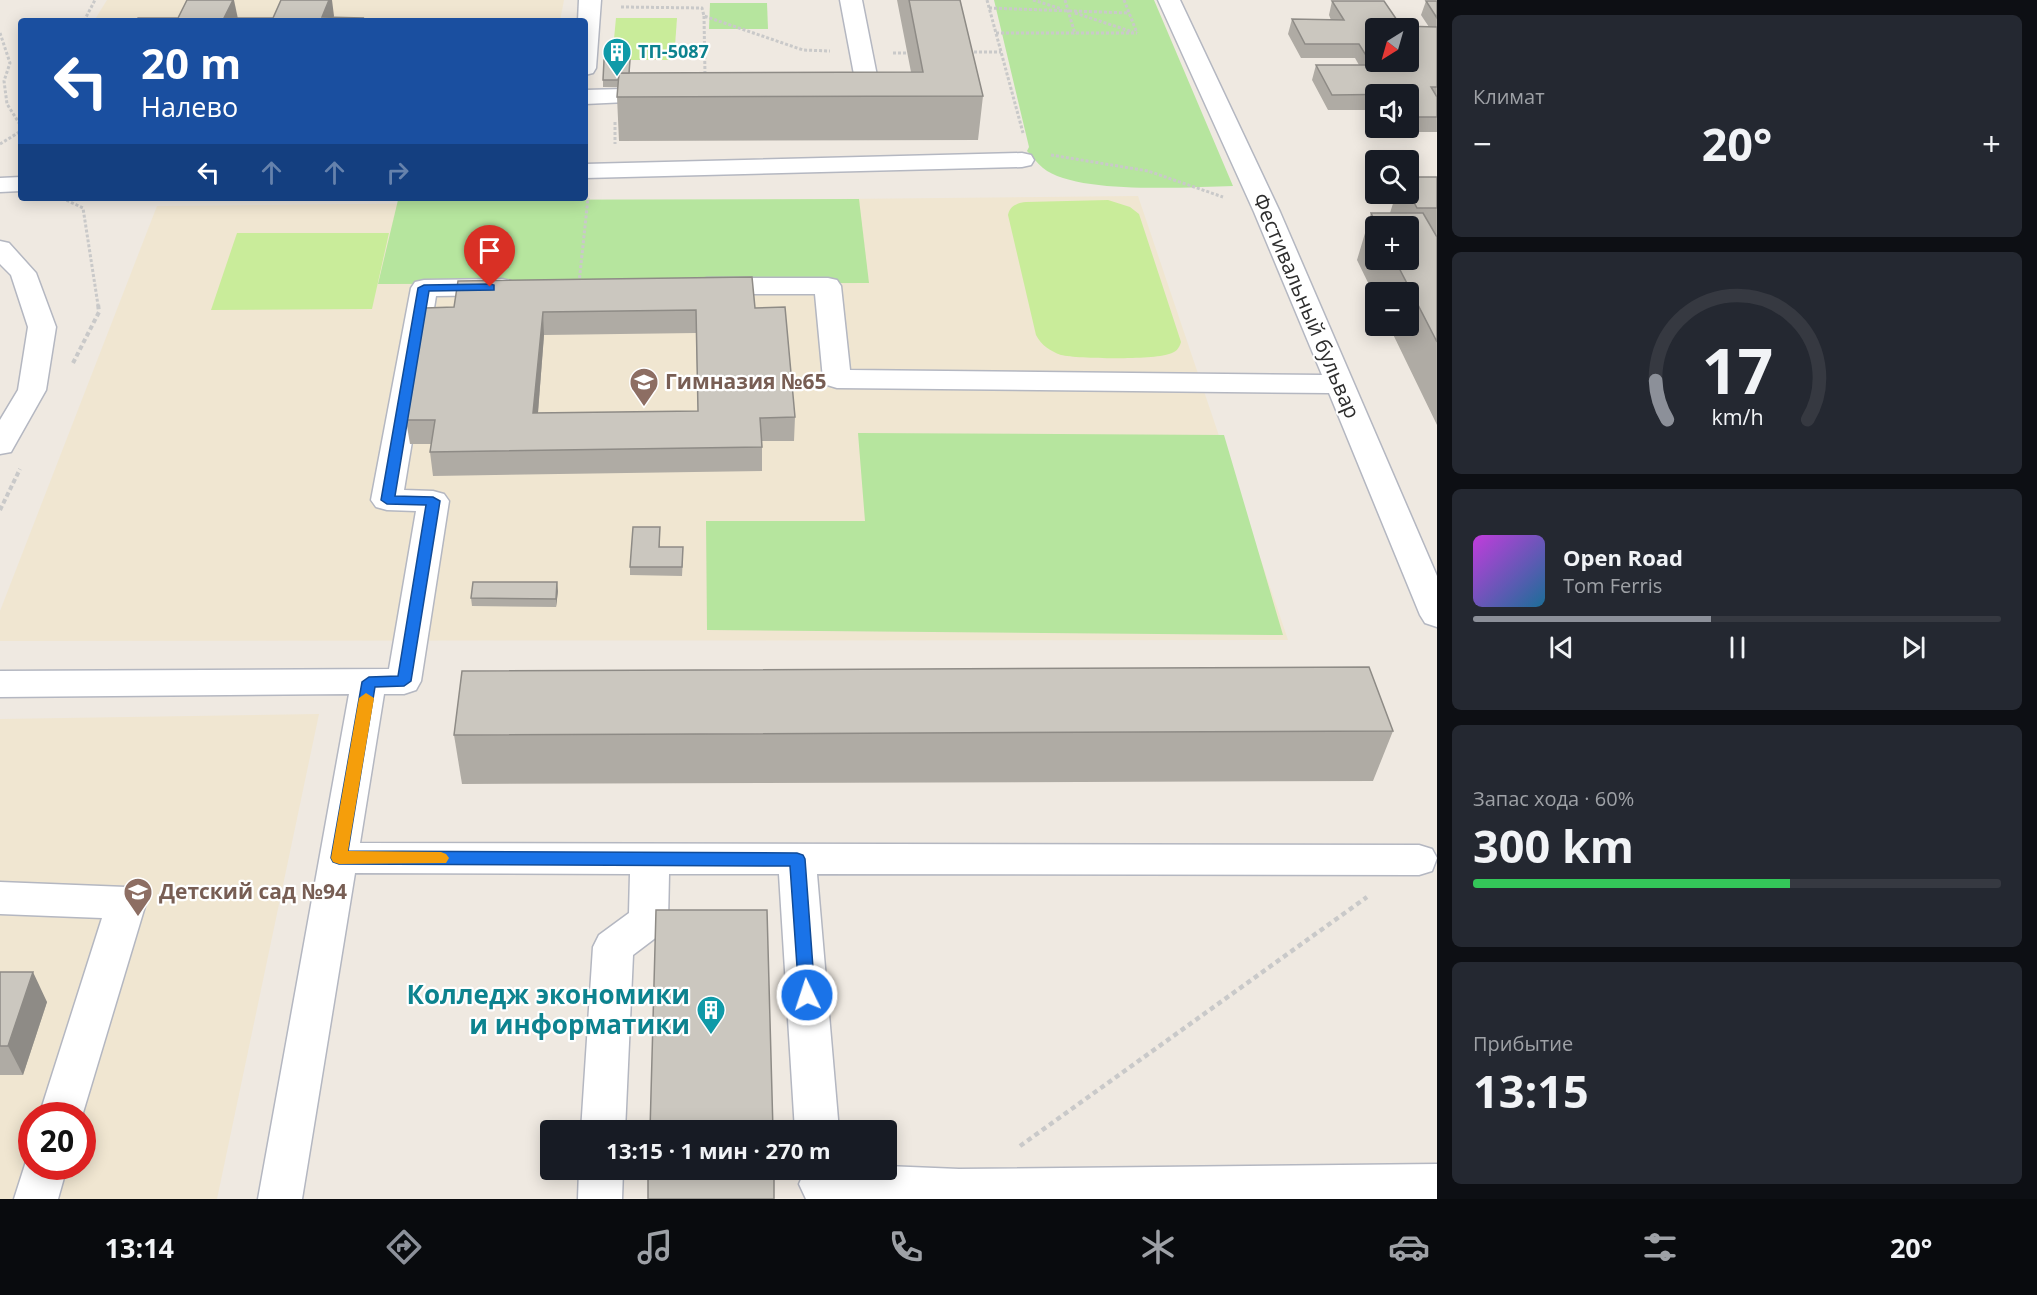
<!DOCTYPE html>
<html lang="ru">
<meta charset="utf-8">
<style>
:root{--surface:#171b24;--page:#242831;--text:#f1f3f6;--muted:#9ea1a6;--line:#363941;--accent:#8c9099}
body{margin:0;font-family:"Open Sans",sans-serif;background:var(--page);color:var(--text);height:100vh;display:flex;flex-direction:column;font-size:22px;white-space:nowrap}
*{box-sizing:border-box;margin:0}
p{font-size:20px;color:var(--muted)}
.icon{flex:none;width:33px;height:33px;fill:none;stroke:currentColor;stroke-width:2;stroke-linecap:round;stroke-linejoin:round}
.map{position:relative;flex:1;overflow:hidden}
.panel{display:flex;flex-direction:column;gap:15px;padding:15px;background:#0d0f14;width:600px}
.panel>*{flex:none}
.banner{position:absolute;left:18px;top:18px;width:570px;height:183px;border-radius:6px;box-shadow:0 3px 15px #0003;background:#1a4fa0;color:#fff;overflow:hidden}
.needle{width:39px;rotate:217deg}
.tools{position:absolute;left:1365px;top:18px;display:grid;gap:12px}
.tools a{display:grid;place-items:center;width:54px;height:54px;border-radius:6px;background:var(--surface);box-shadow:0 3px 15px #0003;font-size:30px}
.speed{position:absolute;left:18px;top:1102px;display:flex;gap:12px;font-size:30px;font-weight:700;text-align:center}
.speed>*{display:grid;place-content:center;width:78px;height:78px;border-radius:50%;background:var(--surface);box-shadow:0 3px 15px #0003;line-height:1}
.speed .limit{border:9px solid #d22;background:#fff;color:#111}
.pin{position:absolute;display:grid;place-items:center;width:51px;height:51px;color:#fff;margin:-62px -26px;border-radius:50% 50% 50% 0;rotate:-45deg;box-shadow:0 0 6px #0007}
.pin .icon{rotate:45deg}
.me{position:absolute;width:66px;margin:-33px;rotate:356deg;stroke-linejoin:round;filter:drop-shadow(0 0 4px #0008)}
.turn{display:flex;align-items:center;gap:21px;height:126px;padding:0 24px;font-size:27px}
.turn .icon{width:78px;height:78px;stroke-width:2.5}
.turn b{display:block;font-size:42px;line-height:51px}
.lanes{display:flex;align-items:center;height:57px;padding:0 24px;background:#0003;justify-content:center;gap:30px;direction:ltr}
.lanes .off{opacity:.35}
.big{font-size:45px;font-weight:700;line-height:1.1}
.panel .tile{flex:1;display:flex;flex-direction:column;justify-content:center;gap:9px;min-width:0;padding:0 21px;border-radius:9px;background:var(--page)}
.panel .dial{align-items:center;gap:0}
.dial svg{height:156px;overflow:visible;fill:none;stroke:var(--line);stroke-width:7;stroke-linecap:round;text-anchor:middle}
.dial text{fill:var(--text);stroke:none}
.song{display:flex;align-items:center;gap:18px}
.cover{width:72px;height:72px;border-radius:9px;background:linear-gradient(135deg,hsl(290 70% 55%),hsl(200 70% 35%))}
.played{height:6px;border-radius:3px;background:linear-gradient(90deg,var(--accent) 45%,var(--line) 45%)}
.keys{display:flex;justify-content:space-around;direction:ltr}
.heat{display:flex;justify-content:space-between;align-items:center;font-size:33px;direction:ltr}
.charge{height:9px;border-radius:4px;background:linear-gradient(90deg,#34c759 60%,var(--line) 0)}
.trip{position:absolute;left:540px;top:1120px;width:357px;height:60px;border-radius:6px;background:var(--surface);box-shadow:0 3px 15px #0003;font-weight:700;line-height:60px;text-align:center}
.menu{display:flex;height:96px;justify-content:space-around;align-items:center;background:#090b0e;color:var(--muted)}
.menu .icon{width:42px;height:42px}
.menu .active{color:var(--accent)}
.menu b{font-size:27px;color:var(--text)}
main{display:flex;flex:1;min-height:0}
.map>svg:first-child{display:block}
.education{fill:#f0e6d1;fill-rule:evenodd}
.green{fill:#b6e59e}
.pitch{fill:#c9ec9a}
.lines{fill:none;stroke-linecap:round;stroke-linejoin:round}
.minor-casing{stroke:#b4b7c1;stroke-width:3}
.path-far2{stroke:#c9c9c9;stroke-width:3;stroke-dasharray:3 2;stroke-linecap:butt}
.path-far1{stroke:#c9c9c9;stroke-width:4;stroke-dasharray:4.5 3;stroke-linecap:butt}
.path{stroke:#c9c9c9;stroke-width:4.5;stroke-dasharray:5 4;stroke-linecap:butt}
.minor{fill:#fff;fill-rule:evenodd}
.wall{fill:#afaba4;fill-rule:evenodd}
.shaded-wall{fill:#8e8b86}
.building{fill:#cbc7bf;stroke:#8e8b86;stroke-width:1.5;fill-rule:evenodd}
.route{fill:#1a73e8;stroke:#114b97;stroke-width:1.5}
.slow{fill:#f59e0b}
.labels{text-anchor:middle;stroke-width:4.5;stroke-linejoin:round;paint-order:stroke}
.far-culture-label{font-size:18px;font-weight:bold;fill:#0d838f;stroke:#fff;text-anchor:start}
.street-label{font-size:21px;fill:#2e2e2e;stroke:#fff}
.education-label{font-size:21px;font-weight:bold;fill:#785e54;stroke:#fff;text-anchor:start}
.near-culture-label{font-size:26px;font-weight:bold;fill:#0d838f;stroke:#fff;text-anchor:end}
</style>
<main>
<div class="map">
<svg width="1437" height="1199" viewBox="0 0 1437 1199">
<rect width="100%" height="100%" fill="#efe9e1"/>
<g class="education">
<polygon points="107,0 564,0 560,21 94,21"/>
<polygon points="1138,196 1288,640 0,641 0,611 157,206"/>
<path d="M 319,714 L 217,1199 L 0,1199 L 0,719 ZM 32,1116 L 82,1116 L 82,1167 L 32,1167 Z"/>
</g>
<g class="green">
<path d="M 994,0 L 1154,0 L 1233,186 C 1189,187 1076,195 1043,168 C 1037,163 1032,156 1027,151 L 1029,147 Z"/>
<polygon points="710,3 767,3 768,29 709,29"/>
<polygon points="859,199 869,283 378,284 398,200"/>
<polygon points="858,433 1224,435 1283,635 707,630 706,521 865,521"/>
</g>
<g class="pitch">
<polygon points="616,18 677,18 674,60 612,60"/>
<path d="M 1108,200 L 1130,207 L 1139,214 L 1181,342 C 1179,349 1176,352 1169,354 C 1152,360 1079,359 1061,355 C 1050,351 1041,345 1036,335 L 1008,215 C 1010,205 1018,203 1026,202 Z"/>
<polygon points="237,233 389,233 372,309 211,310"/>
</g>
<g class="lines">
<g class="minor-casing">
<g id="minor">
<polygon points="579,0 601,0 596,68 593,73 585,75 585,21 578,21"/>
<polygon points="840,0 862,0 880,91 877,96 844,99 836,97 833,92 836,87 856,85"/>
<polygon points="1158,0 1180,0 1280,212 1437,576 1437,627 1425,623 1420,615 1329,393 837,388 827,385 823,379 815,294 707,294 698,292 694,286 698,280 707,278 828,278 837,280 841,286 850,370 1322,375 1254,212"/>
<polygon points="661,88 669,90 673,95 669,100 585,104 585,90"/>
<polygon points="1022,153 1031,155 1034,160 1031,165 1022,167 585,178 585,164"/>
<polygon points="21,177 21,191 0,192 0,178"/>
<polygon points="0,241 9,243 36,273 56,327 46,390 11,452 0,454 0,420 18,390 28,327 11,275 0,264"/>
<polygon points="502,279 511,281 515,287 511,293 502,295 436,296 404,490 433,491 444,494 449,501 421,681 416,690 404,694 384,694 360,843 1419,845 1432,849 1437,858 1432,871 1419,875 817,874 839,1131 795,1131 779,874 669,874 668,921 662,933 633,955 625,1131 581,1131 593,947 599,935 629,913 630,874 355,873 302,1199 258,1199 349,694 0,697 0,671 389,669 416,511 387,510 376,507 371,500 411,288 415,282 424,280"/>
<polygon points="0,882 126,887 140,892 146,903 82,1116 39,1116 102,918 0,914"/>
<polygon points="29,1152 32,1152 32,1167 67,1167 58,1199 14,1199"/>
<polygon points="1437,1164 1437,1199 806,1199 799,1184 805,1170 886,1170 886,1166 959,1169"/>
<polygon points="579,1170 623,1170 622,1199 578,1199"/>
</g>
</g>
<g class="path-far2">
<polyline points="987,0 1023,133"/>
<polyline points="1033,0 1062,9"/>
<polyline points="1065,0 1075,34"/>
<polyline points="1124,0 1137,33"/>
<polyline points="621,7 702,8 704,16 803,50 830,51"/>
<polyline points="989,8 1129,13"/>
<polyline points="1075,13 1133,32"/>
<polyline points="704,16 705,75"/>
<polyline points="84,21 95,0"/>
<polyline points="0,33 10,63 4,81 7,104 21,126"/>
<polyline points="996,33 1137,33"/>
<polyline points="969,52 1001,52"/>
<polyline points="893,53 907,53"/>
<polyline points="615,122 615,144"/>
<polyline points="0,144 21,131"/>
<polyline points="1051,155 1148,171 1223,197"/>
<polyline points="62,198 83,208 98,305"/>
<polyline points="579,283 588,198"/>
</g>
<g class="path-far1">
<polyline points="73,363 99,312 98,304"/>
<polyline points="0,510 20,469"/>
</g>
<polyline class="path" points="1020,1146 1367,897"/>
<use href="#minor" class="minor"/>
</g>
<g class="wall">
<polygon points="897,0 960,0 983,96 978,140 619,141 617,97 618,87 603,87 603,80 630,60 630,73 911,72"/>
<polygon points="1332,1 1401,26 1429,27 1421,15 1426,1 1437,1 1437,132 1390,132 1388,128 1408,128 1408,94 1376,94 1376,110 1328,110 1312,80 1316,65 1359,65 1355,58 1301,58 1288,34 1292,19 1331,20 1329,15"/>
<path d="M 1408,177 L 1437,177 L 1437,425 L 1389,326 L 1408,326 L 1408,292 L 1376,292 L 1376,299 L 1357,260 L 1371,213 L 1390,213 L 1396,194 L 1408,194 ZM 1376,226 L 1408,226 L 1408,260 L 1376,260 Z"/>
<path d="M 425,308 L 755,308 L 795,417 L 794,441 L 762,441 L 762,471 L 433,476 L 430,452 L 431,444 L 410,444 L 406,420 ZM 696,333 L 698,411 L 538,413 L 544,335 Z"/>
<polygon points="660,527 660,547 683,556 682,576 630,575 630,567"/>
<polygon points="558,591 556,607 472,606 471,598"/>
<polygon points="1393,731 1373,781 462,784 454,735"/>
<polygon points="0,972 47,1002 23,1075 0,1075"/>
</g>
<g class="shaded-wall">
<polygon points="233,0 234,0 238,19 224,18"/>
<polygon points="329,0 332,0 334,16 332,21 322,17"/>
<polygon points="543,312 544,335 536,437 533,413"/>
<polygon points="557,582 558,591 556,607 556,599"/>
<polygon points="33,972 47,1002 23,1075 8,1046"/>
</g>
<g class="building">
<polygon points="187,0 233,0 224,18 273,18 281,0 329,0 322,17 363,18 361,21 136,21 138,18 178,18"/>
<polygon points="909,0 960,0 983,96 617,97 619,73 923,72"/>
<path d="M 1332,1 L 1384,1 L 1401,26 L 1437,27 L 1437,87 L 1431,87 L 1437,97 L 1437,117 L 1408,117 L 1408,94 L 1332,95 L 1316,65 L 1372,65 L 1359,44 L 1305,44 L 1292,19 L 1344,20 ZM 1376,28 L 1408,28 L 1408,62 L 1376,62 Z"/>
<polygon points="1426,1 1437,1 1437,18"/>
<polygon points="604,60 630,60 629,73 619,73 618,80 603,80"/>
<polygon points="1408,177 1437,177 1437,208 1417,208 1408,191"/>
<polygon points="1371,213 1423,213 1437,237 1437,342 1395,260 1408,260 1408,226 1377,226"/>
<path d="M 752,277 L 755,308 L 785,307 L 795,417 L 760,418 L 762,447 L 430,452 L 435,420 L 406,420 L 425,308 L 454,307 L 458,281 ZM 696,310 L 698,411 L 533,413 L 543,312 Z"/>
<polygon points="633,527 660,527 659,547 683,547 682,567 630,567"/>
<polygon points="473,582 557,582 556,599 471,598"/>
<polygon points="1369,667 1393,731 454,735 462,671"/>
<polygon points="656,910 767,910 773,1131 650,1131"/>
<polygon points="0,972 33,972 8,1046 0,1046"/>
<rect x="648" y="1170" width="126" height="29"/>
</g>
<polygon class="route" points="490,284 494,285 494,290 429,291 395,496 433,497 440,501 411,681 404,686 375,687 348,851 797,853 803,855 805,859 815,995 813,1000 807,1002 801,1000 799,995 790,866 339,864 333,862 331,858 362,682 369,677 398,676 426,505 387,504 381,500 418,288 424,285"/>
<polygon class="slow" points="366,693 374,698 348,851 441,852 446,854 449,858 446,863 339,864 333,862 331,858 359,698"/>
<defs>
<g id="building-pin" transform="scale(1.5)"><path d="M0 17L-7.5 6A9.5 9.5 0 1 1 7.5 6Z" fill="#0f9aa8" stroke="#fff"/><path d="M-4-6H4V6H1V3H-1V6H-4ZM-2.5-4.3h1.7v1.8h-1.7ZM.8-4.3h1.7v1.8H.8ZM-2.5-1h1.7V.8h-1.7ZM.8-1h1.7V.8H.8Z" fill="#fff"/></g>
<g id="school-pin" transform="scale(1.5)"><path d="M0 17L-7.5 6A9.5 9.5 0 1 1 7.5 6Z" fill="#8d6e63" stroke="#fff"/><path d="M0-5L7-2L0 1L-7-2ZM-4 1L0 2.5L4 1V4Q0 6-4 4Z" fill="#fff"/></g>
</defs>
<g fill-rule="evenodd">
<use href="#building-pin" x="617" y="52"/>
<use href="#school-pin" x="644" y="382"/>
<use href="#school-pin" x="138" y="892"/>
<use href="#building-pin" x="711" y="1010"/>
</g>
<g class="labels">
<g class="far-culture-label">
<text x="638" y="58">ТП-5087</text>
</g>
<g class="street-label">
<text transform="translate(1306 306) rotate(67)" y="7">Фестивальный бульвар</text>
</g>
<g class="education-label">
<text x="665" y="389">Гимназия №65</text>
<text x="159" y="899">Детский сад №94</text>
</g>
<g class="near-culture-label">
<text x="690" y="1004">Колледж экономики<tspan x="690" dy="30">и информатики</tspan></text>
</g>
</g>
</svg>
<div class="tools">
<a><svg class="needle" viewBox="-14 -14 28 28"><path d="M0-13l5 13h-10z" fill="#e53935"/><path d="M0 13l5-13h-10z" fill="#9ea1a6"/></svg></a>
<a><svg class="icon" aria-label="sound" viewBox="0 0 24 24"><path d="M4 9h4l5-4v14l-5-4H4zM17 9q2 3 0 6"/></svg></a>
<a><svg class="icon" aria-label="search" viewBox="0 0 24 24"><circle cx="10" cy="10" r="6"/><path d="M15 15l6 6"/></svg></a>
<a>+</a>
<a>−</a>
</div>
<div class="speed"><div class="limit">20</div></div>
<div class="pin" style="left:490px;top:287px;background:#d93025"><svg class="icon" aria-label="arrive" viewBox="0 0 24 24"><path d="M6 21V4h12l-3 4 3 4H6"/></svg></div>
<svg class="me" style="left:807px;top:995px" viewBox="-20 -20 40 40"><circle r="17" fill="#1a73e8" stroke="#fff" stroke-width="3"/><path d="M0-11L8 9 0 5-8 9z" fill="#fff"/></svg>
<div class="trip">13:15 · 1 мин · 270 m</div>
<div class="banner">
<div class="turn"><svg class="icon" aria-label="left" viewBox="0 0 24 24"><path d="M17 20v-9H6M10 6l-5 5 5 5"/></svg><div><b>20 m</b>Налево</div></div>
<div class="lanes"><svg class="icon" aria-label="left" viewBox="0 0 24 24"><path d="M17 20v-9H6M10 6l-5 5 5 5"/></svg><svg class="icon off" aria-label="ahead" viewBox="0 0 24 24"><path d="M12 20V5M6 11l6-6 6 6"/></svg><svg class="icon off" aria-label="ahead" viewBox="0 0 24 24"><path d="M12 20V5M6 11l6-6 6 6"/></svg><svg class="icon off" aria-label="right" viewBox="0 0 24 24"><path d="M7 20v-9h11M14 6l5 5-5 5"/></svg></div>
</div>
</div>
<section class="panel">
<div class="tile"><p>Климат</p>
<div class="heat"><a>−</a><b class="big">20°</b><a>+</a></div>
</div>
<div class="tile dial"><svg viewBox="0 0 100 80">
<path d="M14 69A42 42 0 1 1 86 69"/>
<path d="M14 69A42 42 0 0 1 8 49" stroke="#8c9099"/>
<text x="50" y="56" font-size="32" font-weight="700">17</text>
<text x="50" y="72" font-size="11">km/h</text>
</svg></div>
<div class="tile">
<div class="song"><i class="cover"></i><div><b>Open Road</b><p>Tom Ferris</p></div></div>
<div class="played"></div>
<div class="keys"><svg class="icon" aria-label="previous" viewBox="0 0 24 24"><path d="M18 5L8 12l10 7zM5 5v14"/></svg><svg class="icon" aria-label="pause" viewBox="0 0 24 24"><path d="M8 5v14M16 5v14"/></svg><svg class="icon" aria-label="next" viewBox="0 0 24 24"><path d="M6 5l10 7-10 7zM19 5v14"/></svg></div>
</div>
<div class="tile"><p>Запас хода · 60%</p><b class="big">300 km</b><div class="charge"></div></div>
<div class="tile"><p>Прибытие</p><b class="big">13:15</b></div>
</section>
</main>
<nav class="menu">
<b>13:14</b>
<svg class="icon active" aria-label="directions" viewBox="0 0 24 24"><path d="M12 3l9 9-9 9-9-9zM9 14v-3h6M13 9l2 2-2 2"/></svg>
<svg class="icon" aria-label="music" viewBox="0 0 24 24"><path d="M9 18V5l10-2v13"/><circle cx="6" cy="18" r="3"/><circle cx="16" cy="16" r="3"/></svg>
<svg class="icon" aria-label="phone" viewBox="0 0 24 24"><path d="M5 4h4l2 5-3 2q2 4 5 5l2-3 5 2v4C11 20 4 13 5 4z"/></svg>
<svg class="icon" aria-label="climate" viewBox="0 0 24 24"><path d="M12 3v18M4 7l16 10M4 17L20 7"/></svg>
<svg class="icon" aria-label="car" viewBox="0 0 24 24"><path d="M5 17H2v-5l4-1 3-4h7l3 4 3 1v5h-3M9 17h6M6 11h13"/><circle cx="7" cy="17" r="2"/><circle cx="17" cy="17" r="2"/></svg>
<svg class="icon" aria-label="filters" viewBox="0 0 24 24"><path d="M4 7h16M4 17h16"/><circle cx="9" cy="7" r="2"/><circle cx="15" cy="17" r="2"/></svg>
<b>20°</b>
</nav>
